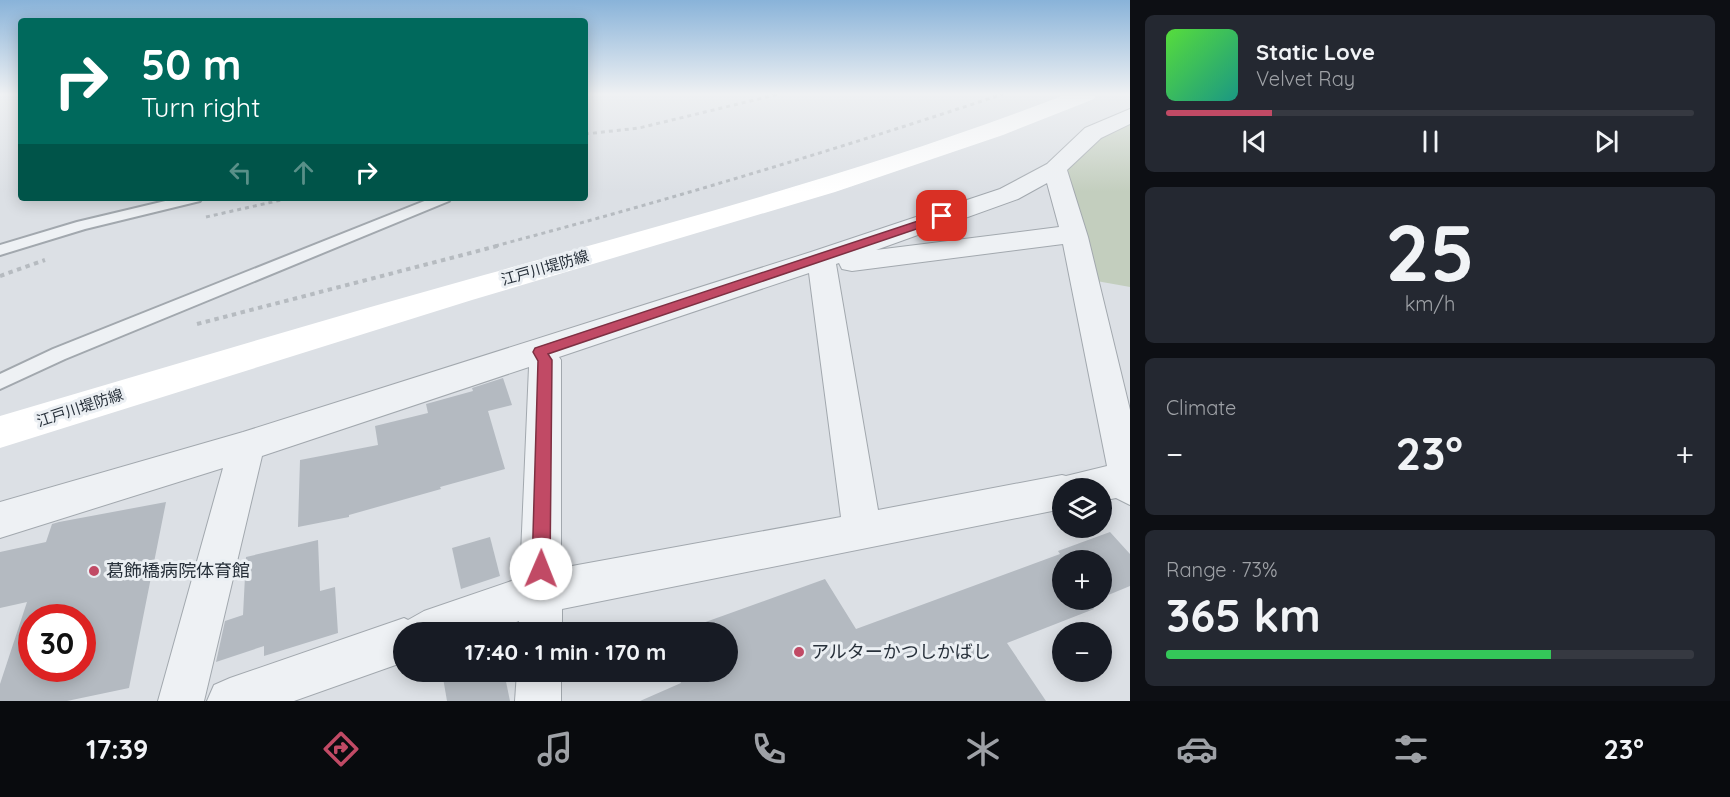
<!DOCTYPE html>
<meta charset="utf-8">
<style>
:root{--surface:#171b24;--page:#242831;--text:#f1f3f6;--muted:#9ea1a6;--line:#363941;--accent:#c14a65}
body{margin:0;font-family:Quicksand,"Noto Sans JP",sans-serif;background:var(--page);color:var(--text);height:100vh;display:flex;flex-direction:column;font-size:22px;white-space:nowrap}
*{box-sizing:border-box;margin:0}
p{font-size:20px;color:var(--muted)}
.icon{flex:none;width:33px;height:33px;fill:none;stroke:currentColor;stroke-width:2;stroke-linecap:round;stroke-linejoin:round}
.map{position:relative;flex:1;overflow:hidden}
.details{display:flex;flex-direction:column;gap:15px;padding:15px;background:#0d0f14;width:600px}
.details>*{flex:none}
.top-card{position:absolute;left:18px;top:18px;width:570px;height:183px;border-radius:6px;box-shadow:0 3px 15px #0003;background:#00695c;color:#fff;overflow:hidden}
.buttons{position:absolute;left:1052px;top:478px;display:grid;gap:12px}
.buttons a{display:grid;place-items:center;width:60px;height:60px;border-radius:50%;background:var(--surface);box-shadow:0 3px 15px #0003;font-size:30px}
.speed{position:absolute;left:18px;top:604px;display:flex;gap:12px;font-size:30px;font-weight:700;text-align:center}
.speed>*{display:grid;place-content:center;width:78px;height:78px;border-radius:50%;background:var(--surface);box-shadow:0 3px 15px #0003;line-height:1}
.speed .limit{border:9px solid #d22;background:#fff;color:#111}
.pin{position:absolute;display:grid;place-items:center;width:51px;height:51px;color:#fff;margin:-26px;border-radius:12px;box-shadow:0 3px 9px #0006}
.me{position:absolute;width:66px;margin:-33px;rotate:1deg;stroke-linejoin:round;filter:drop-shadow(0 0 4px #0008)}
.turn{display:flex;align-items:center;gap:21px;height:126px;padding:0 24px;font-size:27px}
.turn .icon{width:78px;height:78px;stroke-width:2.5}
.turn b{display:block;font-size:42px;line-height:51px}
.lanes{display:flex;align-items:center;height:57px;padding:0 24px;background:#0003;justify-content:center;gap:30px;direction:ltr}
.lanes .off{opacity:.35}
.big{font-size:45px;font-weight:800;line-height:1.1}
.details .widget{flex:1;display:flex;flex-direction:column;justify-content:center;gap:9px;min-width:0;padding:0 21px;border-radius:9px;background:var(--page)}
.details .dial{align-items:center;gap:0}
.dial b{font-size:78px;line-height:1}
.song{display:flex;align-items:center;gap:18px}
.cover{width:72px;height:72px;border-radius:9px;background:linear-gradient(135deg,hsl(110 70% 55%),hsl(170 70% 35%))}
.played{height:6px;border-radius:3px;background:linear-gradient(90deg,var(--accent) 20%,var(--line) 20%)}
.keys{display:flex;justify-content:space-around;direction:ltr}
.heat{display:flex;justify-content:space-between;align-items:center;font-size:33px;direction:ltr}
.charge{height:9px;border-radius:4px;background:linear-gradient(90deg,#34c759 73%,var(--line) 0)}
.trip{position:absolute;left:393px;top:622px;width:345px;height:60px;border-radius:30px;background:var(--surface);box-shadow:0 3px 15px #0003;font-weight:800;line-height:60px;text-align:center}
.tab-bar{display:flex;height:96px;justify-content:space-around;align-items:center;background:#090b0e;color:var(--muted)}
.tab-bar .icon{width:42px;height:42px}
.tab-bar .active{color:var(--accent)}
.tab-bar b{font-size:27px;color:var(--text)}
main{display:flex;flex:1;min-height:0}
.map>svg:first-child{display:block}
.green{fill:#c3cebe}
.building{fill:#b4bac1;fill-rule:evenodd}
.lines{fill:none;stroke-linecap:round;stroke-linejoin:round}
.service-casing{stroke:#a2a8ae;stroke-width:4}
.minor-casing{stroke:#a2a8ae;stroke-width:2}
.path-far1{stroke:#b6bbc0;stroke-width:3;stroke-dasharray:4 4;stroke-linecap:butt}
.path{stroke:#b6bbc0;stroke-width:4;stroke-dasharray:4.5 4.5;stroke-linecap:butt}
.service{fill:#eef1f4;fill-rule:evenodd}
.minor{fill:#eef1f4;fill-rule:evenodd}
.secondary{fill:#fff;fill-rule:evenodd}
.route{fill:#c14a65;stroke:#7d3042;stroke-width:1.5}
.poi-dot{fill:#c14a65;stroke:#ebeff3;stroke-width:2}
.labels{text-anchor:middle;stroke-width:6;stroke-linejoin:round;paint-order:stroke}
.street-label{font-size:15px;fill:#27303a;stroke:#ebeff3}
.near-poi-label{font-size:18px;fill:#27303a;stroke:#ebeff3;text-anchor:start}
</style>
<main>
<div class="map">
<svg width="1130" height="701" viewBox="0 0 1130 701">
<rect width="100%" height="100%" fill="#dce0e5"/>
<polygon class="green" points="1130,123 1130,287 1091,280 1065,172 1096,138"/>
<g class="building">
<polygon points="503,378 512,405 488,411 505,469 440,487 441,489 349,515 349,517 298,527 300,460 378,445 375,426 428,413 426,404 473,391 472,388"/>
<path d="M 166,502 L 129,688 L 67,701 L 0,701 L 0,684 L 27,602 L 0,608 L 0,552 L 46,542 L 52,524 L 59,522 ZM 32,618 L 82,618 L 82,669 L 32,669 Z"/>
<polygon points="1110,532 1130,554 1130,586 1101,598 1101,561 1062,561 1062,600 1096,600 1089,603 1094,609 1007,643 1046,701 640,701 681,683 677,672 728,672 728,633 675,633 825,579 856,629 1060,554 1058,551"/>
<polygon points="490,537 500,576 461,589 452,548"/>
<polygon points="318,540 320,591 335,587 338,633 264,656 264,646 216,662 225,621 243,615 246,557"/>
<polygon points="442,672 504,672 510,701 447,701"/>
</g>
<g class="lines">
<g class="service-casing">
<g id="service">
<polygon points="178,198 202,198 200,201 85,229 0,255 0,245 77,222"/>
<polygon points="432,198 451,198 449,201 65,359 0,389 0,374 53,349"/>
</g>
</g>
<g class="minor-casing">
<g id="minor">
<path d="M 1130,109 L 1130,124 L 1101,138 L 1067,170 L 1088,237 L 1130,410 L 1130,505 L 1116,498 L 1101,501 L 1101,489 L 1062,489 L 1062,509 L 562,609 L 562,633 L 518,633 L 519,621 L 485,633 L 404,633 L 404,662 L 294,701 L 207,701 L 214,685 L 230,678 L 404,618 L 408,620 L 424,611 L 520,578 L 529,367 L 262,456 L 204,701 L 158,701 L 223,468 L 0,538 L 0,502 L 243,432 L 811,252 L 1000,189 L 1047,164 L 1085,128 ZM 1047,183 L 1059,227 L 876,250 L 1018,199 ZM 1063,244 L 1107,466 L 1066,476 L 1062,475 L 878,510 L 836,264 L 839,263 L 842,269 L 852,271 ZM 809,273 L 841,517 L 561,568 L 561,360 L 559,357 Z"/>
<polygon points="517,672 561,672 561,701 515,701"/>
</g>
</g>
<g class="path-far1">
<polyline points="585,134 639,128 779,94"/>
<polyline points="206,217 290,198"/>
<path d="M 495,246 C 666,201 835,150 1003,94"/>
</g>
<g class="path">
<polyline points="0,276 45,260"/>
<polyline points="197,324 501,245"/>
</g>
<use href="#service" class="service"/>
<use href="#minor" class="minor"/>
<path class="secondary" d="M 1067,94 L 1097,94 L 1094,99 L 1003,135 L 835,192 L 472,300 L 0,448 L 0,416 C 161,369 322,320 484,275 C 680,220 877,168 1067,94 Z"/>
</g>
<linearGradient id="sky" x2="0" y2="1"><stop stop-color="#89b3d9"/><stop offset="0.49" stop-color="#eff1f3"/><stop offset="1" stop-color="#eff1f3" stop-opacity="0"/></linearGradient>
<rect width="1130" height="192" fill="url(#sky)"/>
<polygon class="route" points="942,213 946,214 946,219 548,354 552,360 550,569 547,575 541,578 535,575 532,569 538,361 533,352 535,348"/>
<g class="poi-dot">
<circle cx="94" cy="571" r="6"/>
<circle cx="799" cy="652" r="6"/>
</g>
<g class="labels">
<g class="street-label">
<text transform="translate(545 268) rotate(-16)" y="5">江戸川堤防線</text>
<text transform="translate(80 408) rotate(-18)" y="5">江戸川堤防線</text>
</g>
<g class="near-poi-label">
<text x="106" y="577">葛飾橋病院体育館</text>
<text x="811" y="658">アルターかつしかばし</text>
</g>
</g>
</svg>
<div class="buttons">
<a><svg class="icon" aria-label="layers" viewBox="0 0 24 24"><path d="M12 4l9 5-9 5-9-5zM3 14l9 5 9-5"/></svg></a>
<a>+</a>
<a>−</a>
</div>
<div class="speed"><div class="limit">30</div></div>
<div class="pin" style="left:942px;top:216px;background:#d93025"><svg class="icon" aria-label="arrive" viewBox="0 0 24 24"><path d="M6 21V4h12l-3 4 3 4H6"/></svg></div>
<svg class="me" style="left:541px;top:569px" viewBox="-20 -20 40 40"><circle r="19" fill="#fff"/><path d="M0-13L10 11 0 6-10 11z" fill="#c14a65"/></svg>
<div class="trip">17:40 · 1 min · 170 m</div>
<div class="top-card">
<div class="turn"><svg class="icon" aria-label="right" viewBox="0 0 24 24"><path d="M7 20v-9h11M14 6l5 5-5 5"/></svg><div><b>50 m</b>Turn right</div></div>
<div class="lanes"><svg class="icon off" aria-label="left" viewBox="0 0 24 24"><path d="M17 20v-9H6M10 6l-5 5 5 5"/></svg><svg class="icon off" aria-label="ahead" viewBox="0 0 24 24"><path d="M12 20V5M6 11l6-6 6 6"/></svg><svg class="icon" aria-label="right" viewBox="0 0 24 24"><path d="M7 20v-9h11M14 6l5 5-5 5"/></svg></div>
</div>
</div>
<section class="details">
<div class="widget">
<div class="song"><i class="cover"></i><div><b>Static Love</b><p>Velvet Ray</p></div></div>
<div class="played"></div>
<div class="keys"><svg class="icon" aria-label="previous" viewBox="0 0 24 24"><path d="M18 5L8 12l10 7zM5 5v14"/></svg><svg class="icon" aria-label="pause" viewBox="0 0 24 24"><path d="M8 5v14M16 5v14"/></svg><svg class="icon" aria-label="next" viewBox="0 0 24 24"><path d="M6 5l10 7-10 7zM19 5v14"/></svg></div>
</div>
<div class="widget dial"><b>25</b><p>km/h</p></div>
<div class="widget"><p>Climate</p>
<div class="heat"><a>−</a><b class="big">23°</b><a>+</a></div>
</div>
<div class="widget"><p>Range · 73%</p><b class="big">365 km</b><div class="charge"></div></div>
</section>
</main>
<nav class="tab-bar">
<b>17:39</b>
<svg class="icon active" aria-label="directions" viewBox="0 0 24 24"><path d="M12 3l9 9-9 9-9-9zM9 14v-3h6M13 9l2 2-2 2"/></svg>
<svg class="icon" aria-label="music" viewBox="0 0 24 24"><path d="M9 18V5l10-2v13"/><circle cx="6" cy="18" r="3"/><circle cx="16" cy="16" r="3"/></svg>
<svg class="icon" aria-label="phone" viewBox="0 0 24 24"><path d="M5 4h4l2 5-3 2q2 4 5 5l2-3 5 2v4C11 20 4 13 5 4z"/></svg>
<svg class="icon" aria-label="climate" viewBox="0 0 24 24"><path d="M12 3v18M4 7l16 10M4 17L20 7"/></svg>
<svg class="icon" aria-label="car" viewBox="0 0 24 24"><path d="M5 17H2v-5l4-1 3-4h7l3 4 3 1v5h-3M9 17h6M6 11h13"/><circle cx="7" cy="17" r="2"/><circle cx="17" cy="17" r="2"/></svg>
<svg class="icon" aria-label="filters" viewBox="0 0 24 24"><path d="M4 7h16M4 17h16"/><circle cx="9" cy="7" r="2"/><circle cx="15" cy="17" r="2"/></svg>
<b>23°</b>
</nav>
